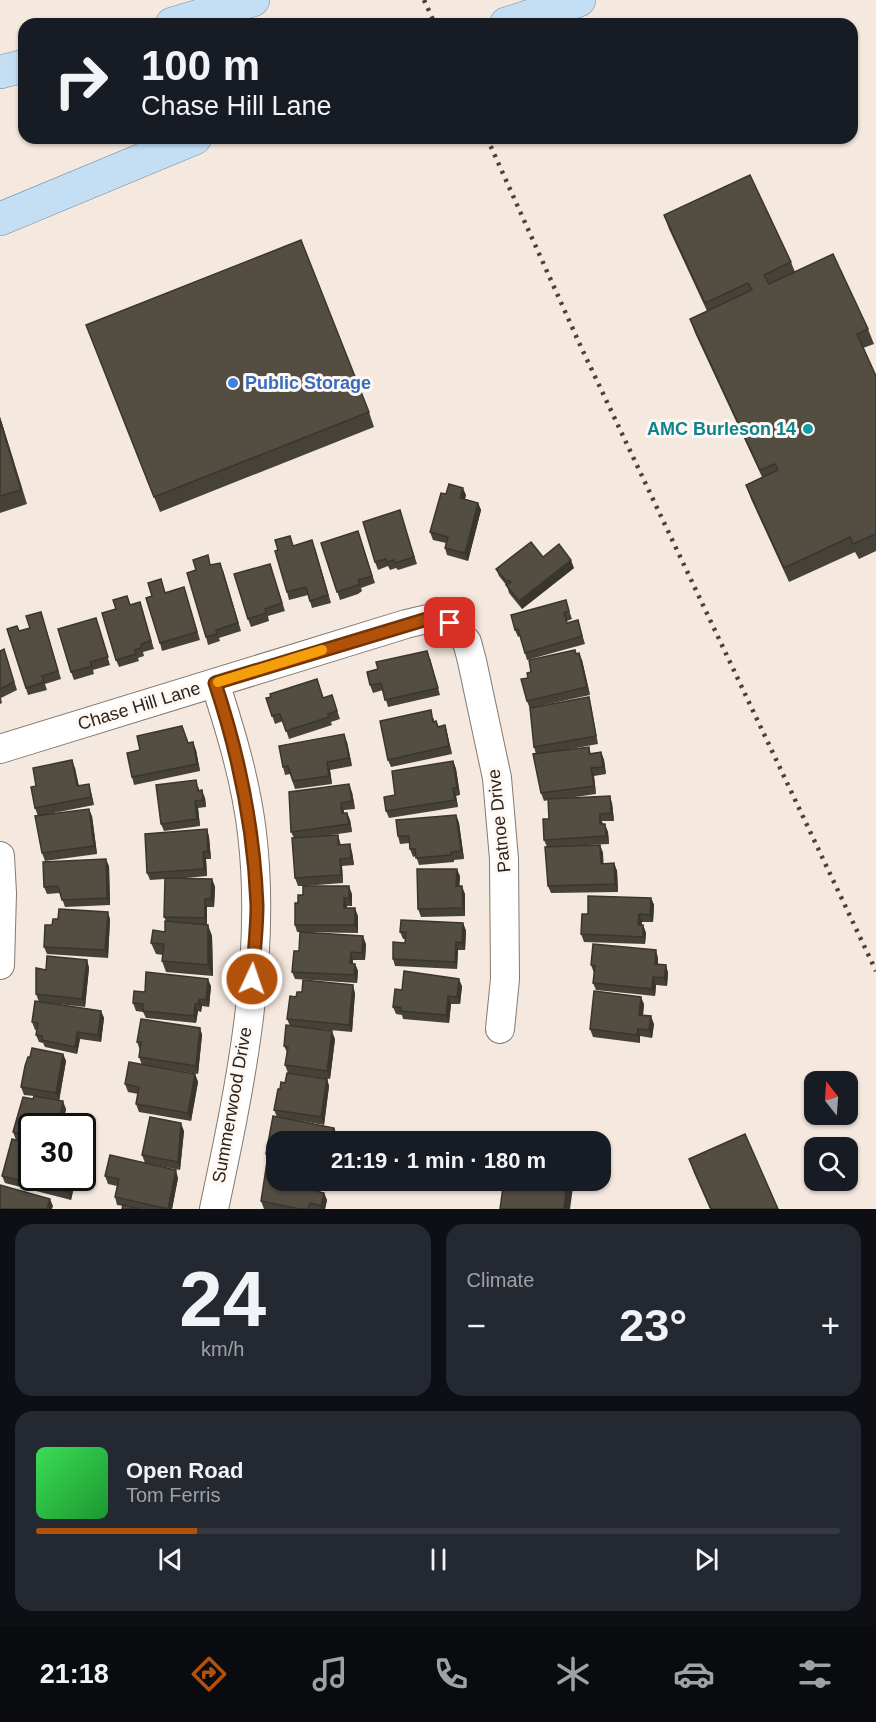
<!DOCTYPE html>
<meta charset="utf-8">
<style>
:root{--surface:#171b24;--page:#242831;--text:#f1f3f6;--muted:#9ea1a6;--line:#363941;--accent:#b2520a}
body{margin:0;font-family:Helvetica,sans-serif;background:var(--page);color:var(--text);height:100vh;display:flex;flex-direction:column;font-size:22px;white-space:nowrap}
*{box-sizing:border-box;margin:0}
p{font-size:20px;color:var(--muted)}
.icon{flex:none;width:33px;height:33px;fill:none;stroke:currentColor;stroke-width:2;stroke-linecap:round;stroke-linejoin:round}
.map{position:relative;height:1209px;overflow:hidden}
.sheet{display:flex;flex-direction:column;gap:15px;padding:15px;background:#0d0f14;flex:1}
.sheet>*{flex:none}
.top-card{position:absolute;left:18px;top:18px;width:840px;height:126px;border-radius:18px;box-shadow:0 2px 4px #0004;background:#171b24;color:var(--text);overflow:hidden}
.needle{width:39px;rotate:343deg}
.tools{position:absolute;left:804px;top:1071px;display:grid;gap:12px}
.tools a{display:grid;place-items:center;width:54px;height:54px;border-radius:12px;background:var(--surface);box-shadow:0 2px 4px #0004;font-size:30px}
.speed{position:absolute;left:18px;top:1113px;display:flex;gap:12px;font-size:30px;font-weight:700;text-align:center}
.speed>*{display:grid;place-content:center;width:78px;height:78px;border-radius:50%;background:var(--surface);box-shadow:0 2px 4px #0004;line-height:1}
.speed .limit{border:3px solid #111;border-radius:9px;background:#fff;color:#111}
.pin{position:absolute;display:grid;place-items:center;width:51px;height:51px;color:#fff;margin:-26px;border-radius:12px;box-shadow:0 3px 9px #0006}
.me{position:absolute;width:66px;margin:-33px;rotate:3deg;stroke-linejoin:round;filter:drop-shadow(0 0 4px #0008)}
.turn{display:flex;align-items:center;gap:21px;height:126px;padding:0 24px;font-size:27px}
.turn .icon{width:78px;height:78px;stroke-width:2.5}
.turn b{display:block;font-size:42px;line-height:51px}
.big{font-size:45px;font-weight:700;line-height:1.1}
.sheet .tile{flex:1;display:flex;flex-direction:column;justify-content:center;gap:9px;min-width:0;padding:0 21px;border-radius:18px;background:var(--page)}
.sheet .dial{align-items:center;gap:0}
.dial b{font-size:78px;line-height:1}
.song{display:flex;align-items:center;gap:18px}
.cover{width:72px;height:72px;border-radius:9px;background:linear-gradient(135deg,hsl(130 70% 55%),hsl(130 70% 35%))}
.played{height:6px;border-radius:3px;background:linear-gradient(90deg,var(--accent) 20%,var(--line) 20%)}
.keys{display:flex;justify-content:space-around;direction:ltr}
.heat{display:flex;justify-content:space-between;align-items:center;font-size:33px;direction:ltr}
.sheet .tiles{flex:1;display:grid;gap:15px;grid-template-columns:1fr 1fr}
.tile:last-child{grid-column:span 2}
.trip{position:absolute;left:266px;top:1131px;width:345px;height:60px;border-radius:18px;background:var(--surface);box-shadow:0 2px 4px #0004;font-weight:700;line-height:60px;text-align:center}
.tab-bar{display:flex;height:96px;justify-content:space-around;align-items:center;background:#090b0e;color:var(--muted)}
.tab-bar .icon{width:42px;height:42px}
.tab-bar .active{color:var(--accent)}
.tab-bar b{font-size:27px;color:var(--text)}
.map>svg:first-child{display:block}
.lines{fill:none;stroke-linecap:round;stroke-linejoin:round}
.minor-casing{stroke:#847970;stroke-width:30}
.major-casing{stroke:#748fa5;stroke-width:34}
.minor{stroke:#fff;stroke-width:28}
.major{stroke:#c4def4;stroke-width:33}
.rail{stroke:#48423d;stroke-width:4.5;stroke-dasharray:3 6;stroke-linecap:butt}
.wall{fill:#474239}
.shaded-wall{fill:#3a362e}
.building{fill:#534d42;stroke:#3a362e;stroke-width:1.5}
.route-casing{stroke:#743506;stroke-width:15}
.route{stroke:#b2520a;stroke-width:10}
.slow{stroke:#f59e0b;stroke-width:10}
.shop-dot{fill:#3f7fe0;stroke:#fff7f1;stroke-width:2}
.culture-dot{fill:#0f9aa8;stroke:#fff7f1;stroke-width:2}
.labels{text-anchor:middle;stroke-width:6;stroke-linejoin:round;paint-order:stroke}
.shop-label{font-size:18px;font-weight:bold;fill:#366cbe;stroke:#fff7f1;text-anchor:start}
.culture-label{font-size:18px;font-weight:bold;fill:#0d838f;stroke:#fff7f1;text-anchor:end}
.street-label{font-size:18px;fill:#292420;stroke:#fff7f1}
</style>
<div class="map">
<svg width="876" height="1209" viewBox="0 0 876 1209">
<rect width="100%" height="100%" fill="#f5e8de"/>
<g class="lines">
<g class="minor-casing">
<g id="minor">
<polyline points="0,749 406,624 427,619 450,623 467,642 472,661 497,778 504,859 505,979 500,1029"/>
<polyline points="0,856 2,893 0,965"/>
<path d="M 214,1209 C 240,1087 267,958 252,833 C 246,782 231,732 215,683"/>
</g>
</g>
<g class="major-casing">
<g id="major">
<polyline points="172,24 253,0"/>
<polyline points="506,24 579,0"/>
<polyline points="0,72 24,66"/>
<polyline points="0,219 195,138"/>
</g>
</g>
<use href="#minor" class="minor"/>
<use href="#major" class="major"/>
<g class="rail">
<polyline points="424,0 435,24"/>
<polyline points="487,138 581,347 876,971"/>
</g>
</g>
<g class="wall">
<polygon points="664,215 791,262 795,272 868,329 874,344 863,348 876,376 876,551 859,559 855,552 789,582 751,499 746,485 762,477 695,333 690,319 707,311 669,229"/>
<polygon points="92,340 369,412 374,427 160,512"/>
<polygon points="0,417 27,504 0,513"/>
<polygon points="446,494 466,495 465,499 478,503 481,510 468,561 447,555 445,548 446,543 433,540 430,532"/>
<polygon points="402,518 417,564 398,570 396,568 390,570 388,566 378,570 375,562"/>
<polygon points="358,531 375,583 361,588 362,591 358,594 340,600 321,543"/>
<polygon points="293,546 315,548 331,603 312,608 308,595 289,600 287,592"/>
<polygon points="543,557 574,568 522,609 509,593 507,586 499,576 496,569"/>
<polygon points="270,564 285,611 268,616 269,621 251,627 248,619"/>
<polygon points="211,565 223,570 241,631 219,638 220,641 208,645 206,637"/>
<polygon points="184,587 200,640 162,651 160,643 166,592"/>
<polygon points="140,602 154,649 143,652 144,656 138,658 139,661 119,667 116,660 130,605"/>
<polygon points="568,607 572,619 567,621 567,623 578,620 585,644 527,660 520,636 518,637 515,630"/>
<polygon points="41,612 61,679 45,684 47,690 28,695 7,629 19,631 30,628"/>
<polygon points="96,618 110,665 93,670 94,674 74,680 71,672"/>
<polygon points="4,649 17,690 1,698 2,703 0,704 0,651"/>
<polygon points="576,654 582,660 590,695 544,705 591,705 598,744 565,750 589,747 591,754 601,752 604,760 606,774 594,776 596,794 561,799 612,803 614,821 602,821 603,824 608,832 609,844 565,846 600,845 603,853 603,864 614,863 617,871 618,892 551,893 548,886 547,847 544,840 549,819 548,800 544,801 541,793 536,754 534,747 530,709 527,701 528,678 531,672"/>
<polygon points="430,658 440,695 388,707 383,690 373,693 370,685"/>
<polygon points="332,695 340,719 331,722 332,725 289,739 283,721 275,724 266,698 323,698"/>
<polygon points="434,718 434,722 438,727 445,725 447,733 452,754 391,767 388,760"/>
<polygon points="347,742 352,766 330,770 332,784 295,789 290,774 285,775 283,767"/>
<polygon points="188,743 196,750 200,771 134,785 132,777"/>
<polygon points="453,761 456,769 460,795 456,796 458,807 389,818 386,811"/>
<polygon points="75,768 79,786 91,792 94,805 38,816 35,808 36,786"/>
<polygon points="199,787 199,791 205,798 206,807 198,808 200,826 164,831 161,824"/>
<polygon points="352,792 355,809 344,810 344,813 347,813 350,820 352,832 317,837 338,835 341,845 352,852 354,865 342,866 343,883 304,886 352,894 352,906 347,906 347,908 358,916 358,933 297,932 295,925 298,903 303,895 303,886 298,886 295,878 294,838 291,832"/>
<polygon points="456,815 459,823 464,859 454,860 454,862 419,865 416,856 413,857 410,849 410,843 400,844 398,836"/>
<polygon points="92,816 97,854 45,861 42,853"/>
<polygon points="207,829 209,837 211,859 206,859 207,876 175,879 212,879 215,887 214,907 207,907 207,925 212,936 213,976 166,972 162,961 163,955 156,954 151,943 165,932 166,921 164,917 165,879 150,880 147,873"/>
<polygon points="109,866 110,905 65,907 60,893 47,894 44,887"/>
<polygon points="460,876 459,886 465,894 465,916 421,917 418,909"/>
<polygon points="651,898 654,905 653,922 642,922 641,925 643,925 646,933 645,944 584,942 581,934 588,914"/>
<polygon points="58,919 110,919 108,958 47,954 44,947 52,925"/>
<polygon points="463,923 466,931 465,950 458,950 457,969 395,966 393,959 405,943 405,939 403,939 400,932"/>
<polygon points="366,944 365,960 353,960 353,963 355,964 358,971 357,983 295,979 292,972 299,951"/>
<polygon points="658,958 658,964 666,965 668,973 667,986 656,985 655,996 596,990 593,983 594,973 591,965"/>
<polygon points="87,960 89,968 85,1007 39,1002 36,994 46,970"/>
<polygon points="211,986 209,1007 202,1006 201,1012 198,1011 196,1023 146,1018 143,1012 136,1011 133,1003 145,992"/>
<polygon points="462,986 460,1004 451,1004 449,1023 403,1019 402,1015 396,1014 393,1007 402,990"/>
<polygon points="355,993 352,1032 307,1028 335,1039 330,1079 288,1073 285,1065 287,1052 284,1046 290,1026 287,1019 296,997"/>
<polygon points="644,1004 643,1016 654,1024 652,1038 640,1036 640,1043 593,1037 590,1029"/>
<polygon points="101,1011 104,1018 101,1042 80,1039 77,1054 45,1047 43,1043 39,1042 36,1035 37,1030 35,1030 32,1022"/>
<polygon points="200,1028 202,1035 198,1074 152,1066 195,1074 198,1082 191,1121 139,1112 136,1104 138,1094 128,1092 125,1084 142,1065 139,1057 140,1050 137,1042"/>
<polygon points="63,1054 66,1061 59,1101 66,1109 64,1117 78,1120 81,1126 32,1126 32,1143 16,1140 13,1132 34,1096 24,1095 21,1087"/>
<polygon points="327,1079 329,1086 324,1125 296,1120 334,1128 337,1135 336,1139 344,1140 344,1142 276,1142 276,1163 268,1162 266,1154 277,1117 274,1110 280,1089 285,1083"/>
<polygon points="184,1131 180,1170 145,1163 142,1155"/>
<polygon points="689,1159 778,1209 710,1209 694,1173"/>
<polygon points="2,1176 76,1178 71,1200 5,1183"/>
<polygon points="105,1176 178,1178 172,1209 122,1209 123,1206 117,1205 115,1197 117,1186 108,1184"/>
<polygon points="319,1180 316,1191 324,1193 327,1200 325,1209 264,1209 261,1201"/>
</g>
<g class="shaded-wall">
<polygon points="0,417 27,504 0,420"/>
<polygon points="463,488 466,495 463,505 460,498"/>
<polygon points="478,503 481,510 468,561 465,553"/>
<polygon points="571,560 574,568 522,609 519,601"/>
<polygon points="579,653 582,660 590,695 587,687"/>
<polygon points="445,725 447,733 452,754 449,746"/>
<polygon points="344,734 347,742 352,766 349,758"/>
<polygon points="193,742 196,750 200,771 197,764"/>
<polygon points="601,752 604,760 606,774 603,767"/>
<polygon points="72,760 75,768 80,794 77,786"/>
<polygon points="453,761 456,769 460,795 457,788"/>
<polygon points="327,762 330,770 332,784 329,776"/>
<polygon points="591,768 594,776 596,794 594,786"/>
<polygon points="89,784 91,792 94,805 91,797"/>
<polygon points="349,784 352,792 355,809 352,801"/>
<polygon points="453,788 456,796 458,807 455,800"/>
<polygon points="202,790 205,798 206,807 203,800"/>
<polygon points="610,796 612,803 614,821 611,813"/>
<polygon points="195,801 198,808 200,826 197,819"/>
<polygon points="89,809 92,816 97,854 94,846"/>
<polygon points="347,813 350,820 352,832 349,824"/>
<polygon points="456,815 459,823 464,859 461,851"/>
<polygon points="605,824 608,832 609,844 606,836"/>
<polygon points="207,829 209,837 211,859 208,851"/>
<polygon points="350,844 352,852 354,865 351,858"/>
<polygon points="600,845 603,853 604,871 601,864"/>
<polygon points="203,852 206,859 207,876 204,869"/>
<polygon points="106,859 109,866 110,905 107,898"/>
<polygon points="340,859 342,866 343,883 341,875"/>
<polygon points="614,863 617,871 618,892 615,884"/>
<polygon points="457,869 460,876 459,894 456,886"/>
<polygon points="212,879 215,887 214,907 211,899"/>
<polygon points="349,886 352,894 352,906 349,898"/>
<polygon points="462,886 465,894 465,916 463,908"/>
<polygon points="344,898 347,906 347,916 344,908"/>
<polygon points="651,898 654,905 653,922 650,915"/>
<polygon points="205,899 207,907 207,925 205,918"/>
<polygon points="355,908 358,916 358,933 355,925"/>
<polygon points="108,912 110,919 108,958 105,950"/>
<polygon points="639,914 642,922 641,933 638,925"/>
<polygon points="463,923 466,931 465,950 462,943"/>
<polygon points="208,925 212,936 213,976 208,965"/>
<polygon points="643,925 646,933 645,944 643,937"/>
<polygon points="363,936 366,944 365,960 362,953"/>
<polygon points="456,942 458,950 457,969 455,962"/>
<polygon points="656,950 658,958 657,971 655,964"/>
<polygon points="351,952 353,960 353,971 350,963"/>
<polygon points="87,960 89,968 85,1007 82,999"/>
<polygon points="355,964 358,971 357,983 354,975"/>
<polygon points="666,965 668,973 667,986 664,978"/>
<polygon points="653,977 656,985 655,996 652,989"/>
<polygon points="208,979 211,986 209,1007 206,1000"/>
<polygon points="459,979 462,986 460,1004 457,997"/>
<polygon points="353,985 355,993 352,1032 349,1025"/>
<polygon points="448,996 451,1004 449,1023 446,1015"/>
<polygon points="641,997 644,1004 642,1023 639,1015"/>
<polygon points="199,999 202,1006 201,1012 198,1004"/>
<polygon points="195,1004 198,1011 196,1023 194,1016"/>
<polygon points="101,1011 104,1018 101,1042 98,1035"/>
<polygon points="651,1016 654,1024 652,1038 649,1030"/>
<polygon points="200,1028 202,1035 198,1074 196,1066"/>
<polygon points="638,1029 640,1036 640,1043 637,1035"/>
<polygon points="332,1031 335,1039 330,1079 327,1071"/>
<polygon points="77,1032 80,1039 77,1054 75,1047"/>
<polygon points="63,1054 66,1061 59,1101 56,1093"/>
<polygon points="195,1074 198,1082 191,1121 188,1113"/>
<polygon points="327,1079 329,1086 324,1125 321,1117"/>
<polygon points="63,1101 66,1109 63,1124 60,1116"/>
<polygon points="181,1123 184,1131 180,1170 178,1162"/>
<polygon points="334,1128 337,1135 336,1142 332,1138"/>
<polygon points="176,1170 178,1178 172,1209 168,1209"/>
<polygon points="72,1178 76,1178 71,1200 68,1192"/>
<polygon points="314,1180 319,1180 315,1198 312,1190"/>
<polygon points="567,1180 574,1180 570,1209 564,1209"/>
<polygon points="324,1193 327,1200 325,1209 322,1209 321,1206"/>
<polygon points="50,1199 53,1206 52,1209 47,1209"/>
</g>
<g class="building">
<polygon points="750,175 791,262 764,275 769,284 833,254 868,329 857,334 876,376 876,534 853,544 850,537 784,568 746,485 778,470 775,464 760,470 690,319 752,290 748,283 705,303 664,215"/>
<polygon points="301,240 369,412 154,497 86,325"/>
<polygon points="0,420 21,490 0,496"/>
<polygon points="449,484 463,488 460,498 478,503 465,553 445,548 448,537 430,532 441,493 446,494"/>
<polygon points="400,510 414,557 395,563 394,560 387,562 386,559 375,562 363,522"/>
<polygon points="358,531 372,576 358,580 360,584 355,586 337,592 321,543"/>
<polygon points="290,536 293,546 312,540 328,595 310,601 306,587 287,592 275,551 278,550 275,540"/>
<polygon points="531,542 543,557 559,544 571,560 519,601 506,585 511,582 509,580 506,581 496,569"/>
<polygon points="208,555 210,565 220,563 238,623 216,630 217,634 206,637 187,573 196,570 193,560"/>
<polygon points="270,564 282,603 265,609 266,613 248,619 234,574"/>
<polygon points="161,579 165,593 184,587 197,632 160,643 146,598 152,596 148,583"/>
<polygon points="127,596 130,605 140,602 151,641 141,644 141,648 135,650 136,654 116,660 102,613 116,609 113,600"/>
<polygon points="566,600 569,611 564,613 567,623 578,620 582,636 525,653 518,629 515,630 511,615"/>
<polygon points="41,612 58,671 42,676 44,682 26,688 7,629 17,626 19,631 30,628 26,616"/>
<polygon points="96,618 108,657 90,662 92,666 71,672 58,629"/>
<polygon points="4,649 14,682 0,689 0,651"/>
<polygon points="575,650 576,654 579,653 587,687 527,701 521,679 528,678 527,673 531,672 529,660"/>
<polygon points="427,651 438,688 385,700 381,683 370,685 367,672 378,669 376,662"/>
<polygon points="317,679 323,698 332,695 337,711 328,714 329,717 286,731 280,714 272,716 266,698 271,697 270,694"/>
<polygon points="589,697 596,736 534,747 530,708"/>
<polygon points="431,710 433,722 436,721 438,727 445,725 449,746 388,760 380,721"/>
<polygon points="182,726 188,743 193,742 197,764 132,777 127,753 140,750 137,736"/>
<polygon points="344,734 349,758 327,762 329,776 293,781 288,766 283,767 279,746"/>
<polygon points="589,747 589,754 601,752 603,767 591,768 594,786 541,793 533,754"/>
<polygon points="72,760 77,786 89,784 91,797 35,808 31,787 36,786 33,768"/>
<polygon points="453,761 457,788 453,788 455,800 386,811 384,797 395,795 392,771"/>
<polygon points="196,780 198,791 202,790 203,800 195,801 197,819 161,824 156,785"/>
<polygon points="349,784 352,801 341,803 342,813 347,813 349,824 291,832 289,792"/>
<polygon points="610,796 611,813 600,814 600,824 605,824 606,836 544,840 543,819 549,819 548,799"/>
<polygon points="89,809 94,846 42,853 35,816"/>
<polygon points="456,815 461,851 451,852 451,855 416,858 415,849 410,849 409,836 398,836 396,820"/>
<polygon points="207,829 208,851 203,852 204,869 147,873 145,834"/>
<polygon points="338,835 338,845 350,844 351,858 340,859 341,875 295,878 292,838"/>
<polygon points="600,845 601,864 614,863 615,884 548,886 545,847"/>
<polygon points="106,859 107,898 62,900 58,886 44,887 43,862"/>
<polygon points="417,869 457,869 456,886 462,886 463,908 418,909"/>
<polygon points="165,878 212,879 211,899 205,899 205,918 164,917"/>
<polygon points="303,886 349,886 349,898 344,898 344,908 355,908 355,925 295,925 295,903 298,903 298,895 303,895"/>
<polygon points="588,896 651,898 650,915 639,914 638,925 643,925 643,937 581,934 582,914 588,914"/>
<polygon points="59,909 108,912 105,950 44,947 45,925 52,925 53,919 58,919"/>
<polygon points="401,920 463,923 462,943 456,942 455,962 393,959 393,942 405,943 406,932 400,932"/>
<polygon points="165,921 208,925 208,965 162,961 164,944 151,943 153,930 165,932"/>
<polygon points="300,932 363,936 362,953 351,952 350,963 355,964 354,975 292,972 294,951 299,951"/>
<polygon points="593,944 656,950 655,964 666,965 664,978 653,977 652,989 593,983 595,966 591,965"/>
<polygon points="47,956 87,960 82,999 36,994 36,968 46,970"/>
<polygon points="404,971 459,979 457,997 448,996 446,1015 400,1011 401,1007 393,1007 395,989 402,990"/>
<polygon points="146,972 208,979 206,1000 199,999 198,1004 195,1004 194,1016 143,1011 143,1004 133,1003 134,991 145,992"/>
<polygon points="303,980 353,985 349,1025 287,1019 290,996 296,997 297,992 302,992"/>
<polygon points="594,991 641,997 639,1015 651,1016 649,1030 638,1029 637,1035 590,1029"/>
<polygon points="35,1001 101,1011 98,1035 77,1032 75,1047 42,1040 42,1036 36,1035 38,1023 32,1022"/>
<polygon points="141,1019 200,1028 196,1066 139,1057 141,1042 137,1042"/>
<polygon points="286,1025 332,1031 327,1071 285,1065 288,1047 284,1046"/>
<polygon points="32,1048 63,1054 56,1093 21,1087 25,1066 28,1057 30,1057"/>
<polygon points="129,1062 195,1074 188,1113 136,1104 139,1087 125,1084"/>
<polygon points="287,1073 327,1079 321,1117 274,1110 278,1089 280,1089 281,1082 285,1083"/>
<polygon points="34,1096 63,1101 60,1116 78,1120 77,1126 32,1126 32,1136 13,1132 23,1097 33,1099"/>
<polygon points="273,1116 334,1128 332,1138 344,1140 343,1142 276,1142 276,1156 266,1154"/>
<polygon points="150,1117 181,1123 178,1162 142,1155"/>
<polygon points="745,1134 778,1209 711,1209 689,1159"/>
<polygon points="12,1139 32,1144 32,1178 72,1178 68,1192 2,1176"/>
<polygon points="110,1155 176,1170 168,1209 115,1197 119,1179 105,1176"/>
<polygon points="267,1162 276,1164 276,1180 314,1180 312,1190 324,1193 321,1206 310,1203 308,1209 300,1209 261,1201"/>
<polygon points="504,1180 567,1180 564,1209 500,1209"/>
<polygon points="0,1185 50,1199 47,1209 0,1209"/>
<polygon points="123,1205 140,1209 122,1209"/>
</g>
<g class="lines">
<g class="route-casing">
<path id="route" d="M 252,979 C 254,954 257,929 257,905 C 254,828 239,755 215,683 L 427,619 L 450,623"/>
</g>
<use href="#route" class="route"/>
<polyline class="slow" points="218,682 322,650"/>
</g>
<circle class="shop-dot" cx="233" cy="383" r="6"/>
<circle class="culture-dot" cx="808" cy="429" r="6"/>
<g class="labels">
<g class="shop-label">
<text x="245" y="389">Public Storage</text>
</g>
<g class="culture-label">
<text x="796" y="435">AMC Burleson 14</text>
</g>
<g class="street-label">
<text transform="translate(139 706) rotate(-17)" y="6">Chase Hill Lane</text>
<text transform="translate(499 821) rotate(-96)" y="6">Patnoe Drive</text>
<text transform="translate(232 1105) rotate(-80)" y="6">Summerwood Drive</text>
</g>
</g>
</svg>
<div class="tools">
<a><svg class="needle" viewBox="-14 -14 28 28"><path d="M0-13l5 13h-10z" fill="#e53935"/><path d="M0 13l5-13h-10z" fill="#9ea1a6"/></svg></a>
<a><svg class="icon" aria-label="search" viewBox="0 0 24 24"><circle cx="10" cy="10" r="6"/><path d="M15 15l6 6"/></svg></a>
</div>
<div class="speed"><div class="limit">30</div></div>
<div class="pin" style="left:450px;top:623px;background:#d93025"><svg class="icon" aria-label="arrive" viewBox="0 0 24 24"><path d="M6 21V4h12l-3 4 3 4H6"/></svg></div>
<svg class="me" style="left:252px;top:979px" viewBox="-20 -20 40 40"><circle r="17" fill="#b2520a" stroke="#fff" stroke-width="3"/><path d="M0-11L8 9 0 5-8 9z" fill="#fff"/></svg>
<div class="trip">21:19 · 1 min · 180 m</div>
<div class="top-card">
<div class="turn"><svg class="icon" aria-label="right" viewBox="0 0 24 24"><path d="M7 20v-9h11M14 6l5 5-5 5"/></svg><div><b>100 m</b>Chase Hill Lane</div></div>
</div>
</div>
<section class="sheet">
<div class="tiles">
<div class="tile dial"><b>24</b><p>km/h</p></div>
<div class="tile"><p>Climate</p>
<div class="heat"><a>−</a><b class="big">23°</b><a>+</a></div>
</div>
<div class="tile">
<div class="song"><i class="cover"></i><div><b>Open Road</b><p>Tom Ferris</p></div></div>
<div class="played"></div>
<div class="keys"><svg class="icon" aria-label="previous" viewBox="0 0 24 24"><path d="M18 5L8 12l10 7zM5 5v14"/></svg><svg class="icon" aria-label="pause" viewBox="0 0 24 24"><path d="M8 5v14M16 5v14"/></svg><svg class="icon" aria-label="next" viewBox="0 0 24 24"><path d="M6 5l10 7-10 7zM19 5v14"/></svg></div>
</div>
</div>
</section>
<nav class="tab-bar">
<b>21:18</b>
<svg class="icon active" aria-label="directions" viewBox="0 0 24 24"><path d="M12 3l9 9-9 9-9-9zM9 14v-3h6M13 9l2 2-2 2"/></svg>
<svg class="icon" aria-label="music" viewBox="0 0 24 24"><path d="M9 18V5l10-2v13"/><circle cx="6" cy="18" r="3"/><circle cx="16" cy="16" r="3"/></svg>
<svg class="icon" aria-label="phone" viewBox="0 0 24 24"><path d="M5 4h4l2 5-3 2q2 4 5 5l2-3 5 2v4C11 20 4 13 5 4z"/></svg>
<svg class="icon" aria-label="climate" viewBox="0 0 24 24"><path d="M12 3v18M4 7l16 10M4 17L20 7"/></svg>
<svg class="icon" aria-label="car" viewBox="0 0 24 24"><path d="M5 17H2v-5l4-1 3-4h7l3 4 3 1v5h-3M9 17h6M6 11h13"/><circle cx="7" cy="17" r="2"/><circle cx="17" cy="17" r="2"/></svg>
<svg class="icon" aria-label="filters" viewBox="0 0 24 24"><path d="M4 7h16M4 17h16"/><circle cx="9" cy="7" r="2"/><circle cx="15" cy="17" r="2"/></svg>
</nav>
